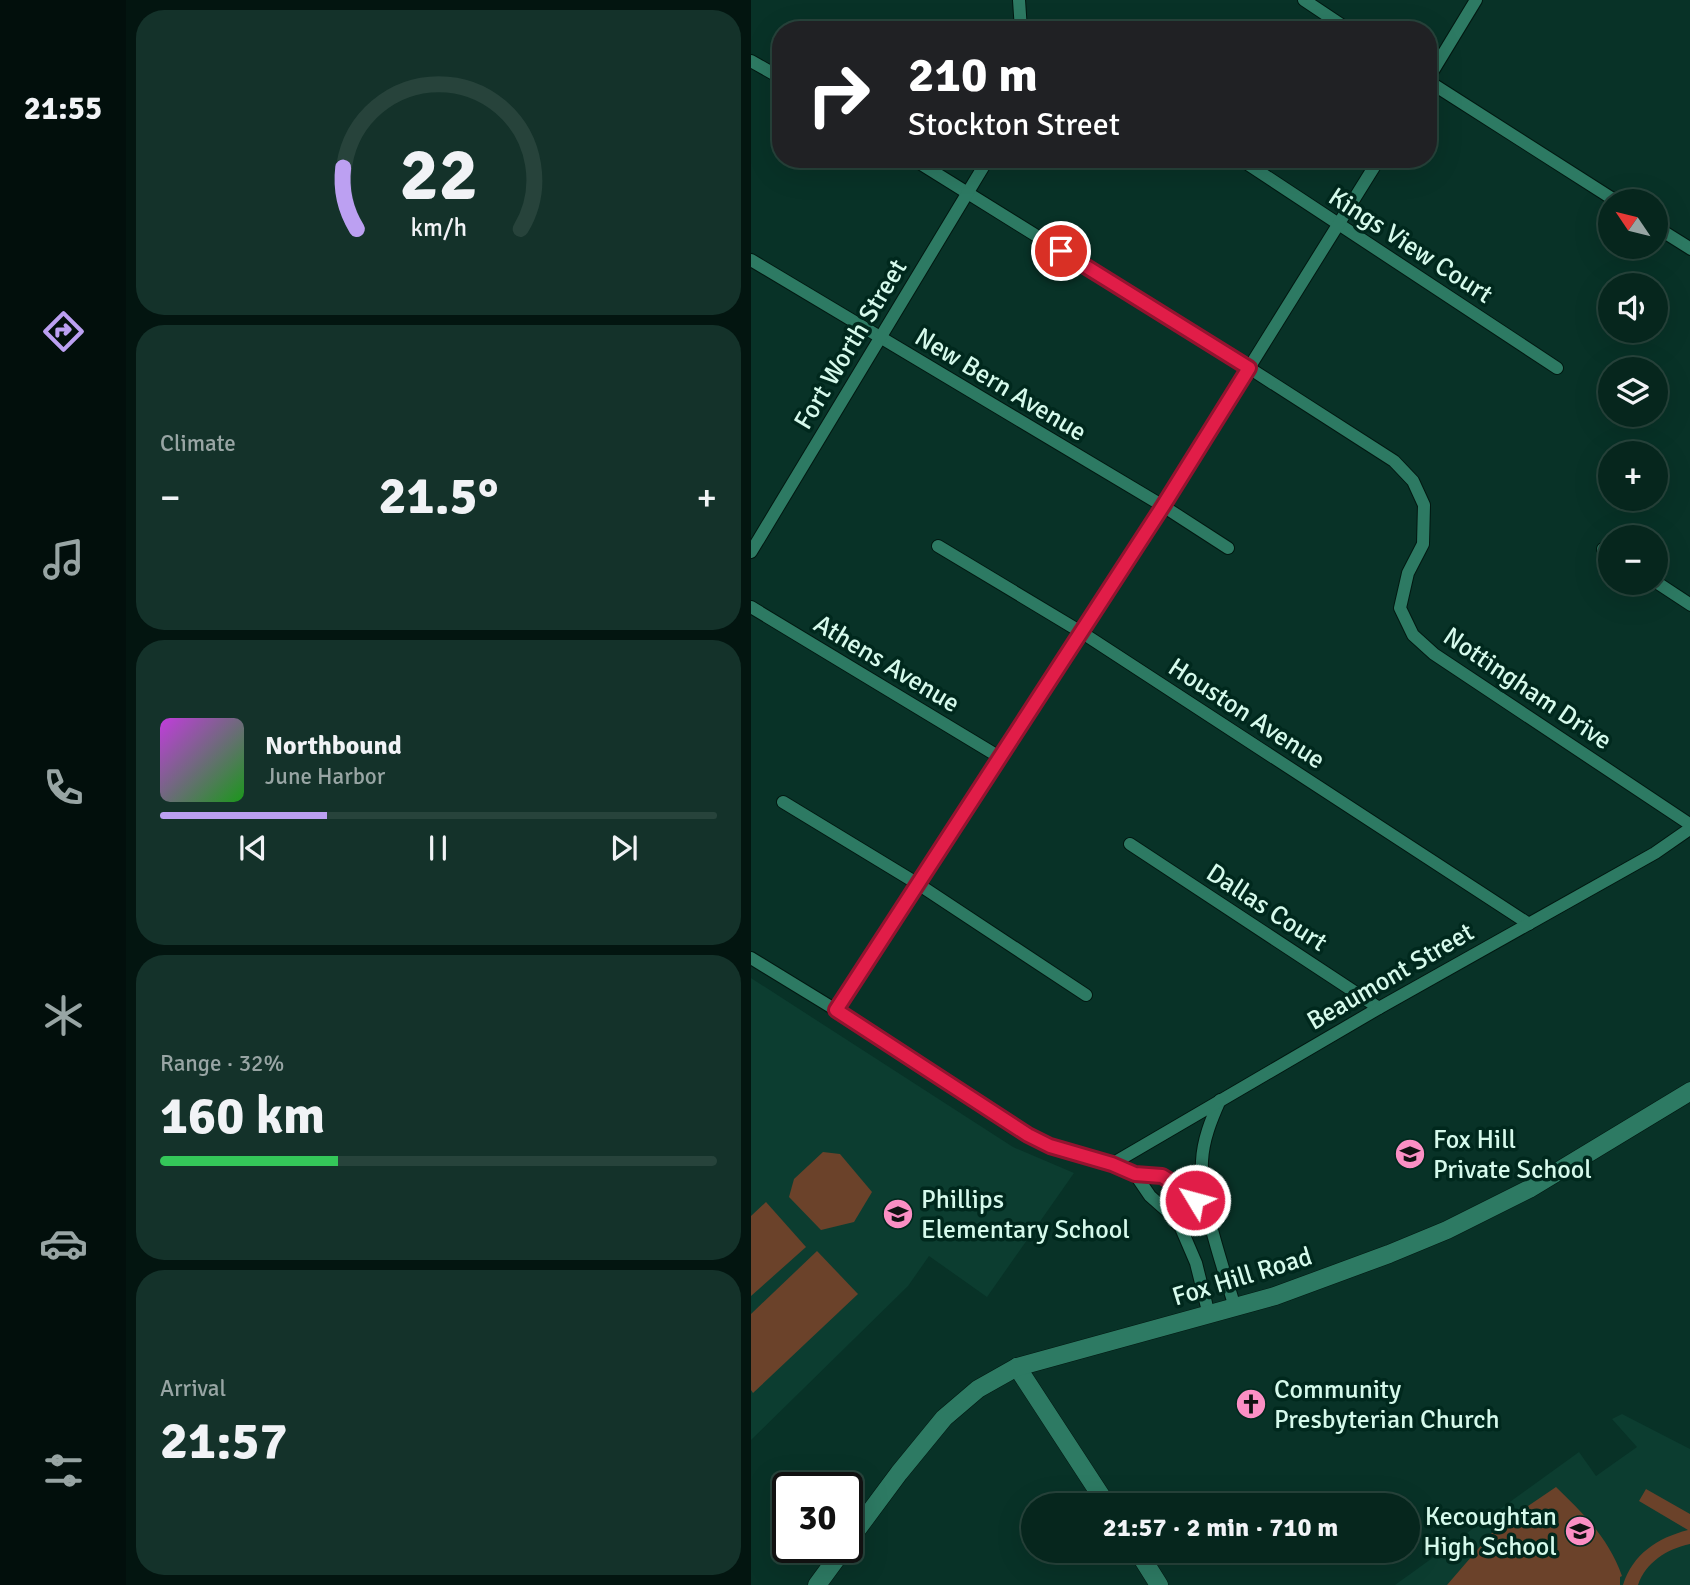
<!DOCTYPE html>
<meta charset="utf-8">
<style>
:root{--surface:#06261d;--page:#14322a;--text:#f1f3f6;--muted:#98a5a4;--line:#27433b;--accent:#bca0f2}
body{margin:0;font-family:Signika,sans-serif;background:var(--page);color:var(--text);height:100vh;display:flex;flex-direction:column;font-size:26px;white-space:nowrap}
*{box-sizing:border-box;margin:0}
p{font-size:23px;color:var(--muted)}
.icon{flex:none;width:38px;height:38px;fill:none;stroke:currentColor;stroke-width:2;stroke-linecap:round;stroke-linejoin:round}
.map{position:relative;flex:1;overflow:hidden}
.side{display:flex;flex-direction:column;gap:10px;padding:10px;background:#031510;width:625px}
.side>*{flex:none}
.hud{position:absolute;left:21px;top:21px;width:665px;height:147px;border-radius:28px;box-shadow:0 7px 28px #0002,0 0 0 2px var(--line);background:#202124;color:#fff;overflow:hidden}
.needle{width:46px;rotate:305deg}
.tools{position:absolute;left:847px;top:189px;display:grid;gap:14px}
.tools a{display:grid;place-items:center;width:70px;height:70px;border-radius:50%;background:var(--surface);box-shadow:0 7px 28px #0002,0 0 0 2px var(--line);font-size:35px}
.speed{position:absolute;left:21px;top:1472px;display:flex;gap:14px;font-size:35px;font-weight:700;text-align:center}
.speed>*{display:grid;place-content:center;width:91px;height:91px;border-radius:50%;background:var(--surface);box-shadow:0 7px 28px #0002,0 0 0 2px var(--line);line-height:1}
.speed .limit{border:4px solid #111;border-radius:10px;background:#fff;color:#111}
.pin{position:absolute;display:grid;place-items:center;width:60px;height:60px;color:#fff;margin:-30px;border:4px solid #fff;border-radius:50%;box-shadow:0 2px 7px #0007}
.me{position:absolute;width:77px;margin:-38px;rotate:307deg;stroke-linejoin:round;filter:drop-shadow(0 0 5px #0008)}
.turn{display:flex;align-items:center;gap:24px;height:147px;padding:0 21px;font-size:32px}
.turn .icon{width:91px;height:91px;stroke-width:2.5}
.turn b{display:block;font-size:49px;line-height:60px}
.big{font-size:52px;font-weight:800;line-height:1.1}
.side .card{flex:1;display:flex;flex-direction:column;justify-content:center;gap:10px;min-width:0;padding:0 24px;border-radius:28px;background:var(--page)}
.side .dial{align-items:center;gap:0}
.dial svg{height:182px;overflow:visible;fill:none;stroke:var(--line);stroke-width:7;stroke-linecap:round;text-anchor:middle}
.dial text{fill:var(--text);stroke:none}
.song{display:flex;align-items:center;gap:21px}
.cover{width:84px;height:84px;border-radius:10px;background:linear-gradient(135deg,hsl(290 70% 55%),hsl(120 70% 35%))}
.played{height:7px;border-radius:4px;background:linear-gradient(90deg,var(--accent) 30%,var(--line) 30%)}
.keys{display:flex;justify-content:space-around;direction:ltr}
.heat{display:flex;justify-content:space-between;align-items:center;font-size:38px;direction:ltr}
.charge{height:10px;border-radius:5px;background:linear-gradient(90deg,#34c759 32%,var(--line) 0)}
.trip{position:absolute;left:270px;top:1493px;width:399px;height:70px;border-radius:35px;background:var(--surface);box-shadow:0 7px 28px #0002,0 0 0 2px var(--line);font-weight:800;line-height:70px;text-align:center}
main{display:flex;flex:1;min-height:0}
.tabs{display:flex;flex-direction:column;width:126px;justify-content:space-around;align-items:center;background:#020f0c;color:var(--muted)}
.tabs .icon{width:49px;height:49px}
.tabs .current{color:var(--accent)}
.tabs b{font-size:32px;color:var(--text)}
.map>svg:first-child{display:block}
.built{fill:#0c3d30}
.green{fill:#6b422a}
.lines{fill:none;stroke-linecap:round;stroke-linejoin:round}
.minor-casing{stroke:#021811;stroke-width:14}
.secondary-casing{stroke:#021811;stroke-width:19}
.minor{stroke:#2d7a63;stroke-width:12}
.secondary{stroke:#2d7a63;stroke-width:18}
.route-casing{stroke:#92132f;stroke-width:18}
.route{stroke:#e11d48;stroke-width:12}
.labels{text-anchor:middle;stroke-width:7;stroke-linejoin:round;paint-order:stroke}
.street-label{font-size:26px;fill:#d6faec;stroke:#00281d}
.poi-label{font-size:26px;fill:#d6faec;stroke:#00281d;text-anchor:start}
</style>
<main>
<nav class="tabs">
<b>21:55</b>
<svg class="icon current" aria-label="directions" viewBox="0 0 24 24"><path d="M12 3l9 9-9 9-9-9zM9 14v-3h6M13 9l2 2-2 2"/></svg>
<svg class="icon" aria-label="music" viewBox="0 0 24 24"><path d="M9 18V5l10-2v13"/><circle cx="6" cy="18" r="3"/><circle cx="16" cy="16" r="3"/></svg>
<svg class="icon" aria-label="phone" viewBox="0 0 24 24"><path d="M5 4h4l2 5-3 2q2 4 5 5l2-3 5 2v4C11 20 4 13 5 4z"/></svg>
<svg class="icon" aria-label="climate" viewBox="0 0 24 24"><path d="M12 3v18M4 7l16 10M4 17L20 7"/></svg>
<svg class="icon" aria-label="car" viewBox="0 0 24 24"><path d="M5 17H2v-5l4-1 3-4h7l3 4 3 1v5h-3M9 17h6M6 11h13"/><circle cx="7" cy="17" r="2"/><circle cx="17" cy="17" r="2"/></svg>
<svg class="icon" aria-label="filters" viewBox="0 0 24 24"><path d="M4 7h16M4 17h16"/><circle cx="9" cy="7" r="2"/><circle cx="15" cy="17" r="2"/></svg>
</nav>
<section class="side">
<div class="card dial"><svg viewBox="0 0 100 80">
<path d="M14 69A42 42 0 1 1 86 69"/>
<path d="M14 69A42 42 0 0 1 8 42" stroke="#bca0f2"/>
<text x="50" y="56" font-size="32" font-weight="700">22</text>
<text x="50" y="72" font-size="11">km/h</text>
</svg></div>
<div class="card"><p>Climate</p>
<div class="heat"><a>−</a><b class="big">21.5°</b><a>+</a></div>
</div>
<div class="card">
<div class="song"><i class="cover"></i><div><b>Northbound</b><p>June Harbor</p></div></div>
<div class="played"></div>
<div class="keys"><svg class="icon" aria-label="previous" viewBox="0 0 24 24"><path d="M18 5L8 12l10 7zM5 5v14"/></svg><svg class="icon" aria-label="pause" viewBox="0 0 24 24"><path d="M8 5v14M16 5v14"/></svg><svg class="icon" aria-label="next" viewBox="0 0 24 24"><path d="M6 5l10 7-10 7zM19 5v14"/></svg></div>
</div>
<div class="card"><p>Range · 32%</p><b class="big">160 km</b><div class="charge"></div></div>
<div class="card"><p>Arrival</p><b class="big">21:57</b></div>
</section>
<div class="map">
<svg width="940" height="1585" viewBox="0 0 940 1585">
<rect width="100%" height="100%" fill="#083227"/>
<g class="built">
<polygon points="0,978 262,1147 323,1173 236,1297 178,1256 157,1286 0,1440"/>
<polygon points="871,1414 939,1449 939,1585 644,1585 828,1452 845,1476 886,1447 861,1419"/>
</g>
<g class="green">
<polygon points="72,1152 89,1154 121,1192 103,1222 70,1230 38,1197 43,1179"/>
<polygon points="15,1202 55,1247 0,1296 0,1216"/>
<polygon points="66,1251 107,1294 2,1393 0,1390 0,1314"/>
<path d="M 805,1487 C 833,1514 858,1539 871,1576 L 869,1577 L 869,1585 L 696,1585 L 746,1527 Z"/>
<path d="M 895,1489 L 939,1514 L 939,1544 C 916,1549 895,1562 887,1585 L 872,1585 C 882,1554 906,1538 937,1530 L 888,1501 Z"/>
</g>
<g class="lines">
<g class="minor-casing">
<g id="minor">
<polyline points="268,0 270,30"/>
<polyline points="553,0 598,30"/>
<polyline points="0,61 30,78"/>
<polyline points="677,79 725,0"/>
<polyline points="677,81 865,201"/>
<polyline points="162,159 498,368 643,461 662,481 673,505 672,544 657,573 649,608 662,635 683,654 940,825"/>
<polyline points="489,159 806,368"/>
<polyline points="905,227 940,249"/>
<polyline points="0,260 412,506 477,548"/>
<polyline points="187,546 330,632 778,924"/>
<polyline points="852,549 859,553"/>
<polyline points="0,552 237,159"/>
<polyline points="905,582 940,605"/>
<polyline points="0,607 250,758"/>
<polyline points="32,802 167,884 335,995"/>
<polyline points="379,844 628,1008"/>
<polyline points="0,958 85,1010 277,1135 299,1146 361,1164 384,1174 411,1176 434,1190 460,1219"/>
<polyline points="85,1010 412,506 628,159"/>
<path d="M 469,1100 C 460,1120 452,1140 451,1161 C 449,1205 472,1265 484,1308"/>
<polyline points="361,1164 628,1008 904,853 940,828"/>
<polyline points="384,1174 399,1196 416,1211 430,1228 445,1263 458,1315"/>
</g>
</g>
<g class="secondary-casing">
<g id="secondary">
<polyline points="266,1367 356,1505"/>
<polyline points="96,1543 148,1473 193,1418 227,1389 266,1367 524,1296 638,1254 696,1230 778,1189 940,1091"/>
<polyline points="386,1550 408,1585"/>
<polyline points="66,1585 94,1547"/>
</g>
</g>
<use href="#minor" class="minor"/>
<use href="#secondary" class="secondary"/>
</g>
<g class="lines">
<g class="route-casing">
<polyline id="route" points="310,251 498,368 412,506 85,1010 277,1135 299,1146 361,1164 384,1174 411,1176 434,1190 444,1200"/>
</g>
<use href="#route" class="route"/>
</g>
<defs>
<g id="school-disc" transform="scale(1.575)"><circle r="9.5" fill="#fb8fc4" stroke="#00281d"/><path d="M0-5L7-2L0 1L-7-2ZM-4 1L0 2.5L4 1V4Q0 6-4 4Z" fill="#111"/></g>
<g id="church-disc" transform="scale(1.575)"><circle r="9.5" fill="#fb8fc4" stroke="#00281d"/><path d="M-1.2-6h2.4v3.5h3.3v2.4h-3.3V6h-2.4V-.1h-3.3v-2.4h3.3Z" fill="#111"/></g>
</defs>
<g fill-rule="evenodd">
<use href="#school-disc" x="659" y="1154"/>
<use href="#school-disc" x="147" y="1214"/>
<use href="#church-disc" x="500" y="1404"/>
<use href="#school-disc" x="829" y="1531"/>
</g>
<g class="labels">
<g class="street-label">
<text transform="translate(660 245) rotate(33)" y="9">Kings View Court</text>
<text transform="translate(99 344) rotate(-59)" y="9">Fort Worth Street</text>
<text transform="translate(250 384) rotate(31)" y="9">New Bern Avenue</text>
<text transform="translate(136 663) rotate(31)" y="9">Athens Avenue</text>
<text transform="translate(777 688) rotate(34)" y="9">Nottingham Drive</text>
<text transform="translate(496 713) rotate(33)" y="9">Houston Avenue</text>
<text transform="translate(516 907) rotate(33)" y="9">Dallas Court</text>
<text transform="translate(639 976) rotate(-30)" y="9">Beaumont Street</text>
<text transform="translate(491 1276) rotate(-17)" y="9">Fox Hill Road</text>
</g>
<g class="poi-label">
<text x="682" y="1148">Fox Hill<tspan x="682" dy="30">Private School</tspan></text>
<text x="170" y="1208">Phillips<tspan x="170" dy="30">Elementary School</tspan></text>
<text x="523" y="1398">Community<tspan x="523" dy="30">Presbyterian Church</tspan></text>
<text x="806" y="1525" text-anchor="end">Kecoughtan<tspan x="806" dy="30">High School</tspan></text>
</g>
</g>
</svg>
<div class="tools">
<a><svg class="needle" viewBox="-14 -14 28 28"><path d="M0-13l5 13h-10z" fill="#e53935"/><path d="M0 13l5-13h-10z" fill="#98a5a4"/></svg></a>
<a><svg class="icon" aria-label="sound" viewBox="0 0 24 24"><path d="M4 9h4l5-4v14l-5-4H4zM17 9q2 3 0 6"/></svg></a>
<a><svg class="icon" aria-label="layers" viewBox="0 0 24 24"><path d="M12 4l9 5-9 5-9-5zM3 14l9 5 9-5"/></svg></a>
<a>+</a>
<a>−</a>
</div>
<div class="speed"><div class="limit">30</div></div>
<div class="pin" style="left:310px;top:251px;background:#d93025"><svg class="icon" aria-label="arrive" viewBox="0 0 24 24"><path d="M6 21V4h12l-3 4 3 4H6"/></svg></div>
<svg class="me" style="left:444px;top:1200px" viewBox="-20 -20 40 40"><circle r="17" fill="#e11d48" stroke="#fff" stroke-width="3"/><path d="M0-11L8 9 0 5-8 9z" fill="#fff"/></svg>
<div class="trip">21:57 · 2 min · 710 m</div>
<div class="hud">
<div class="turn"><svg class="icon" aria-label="right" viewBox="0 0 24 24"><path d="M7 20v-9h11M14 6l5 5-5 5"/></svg><div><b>210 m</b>Stockton Street</div></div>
</div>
</div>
</main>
